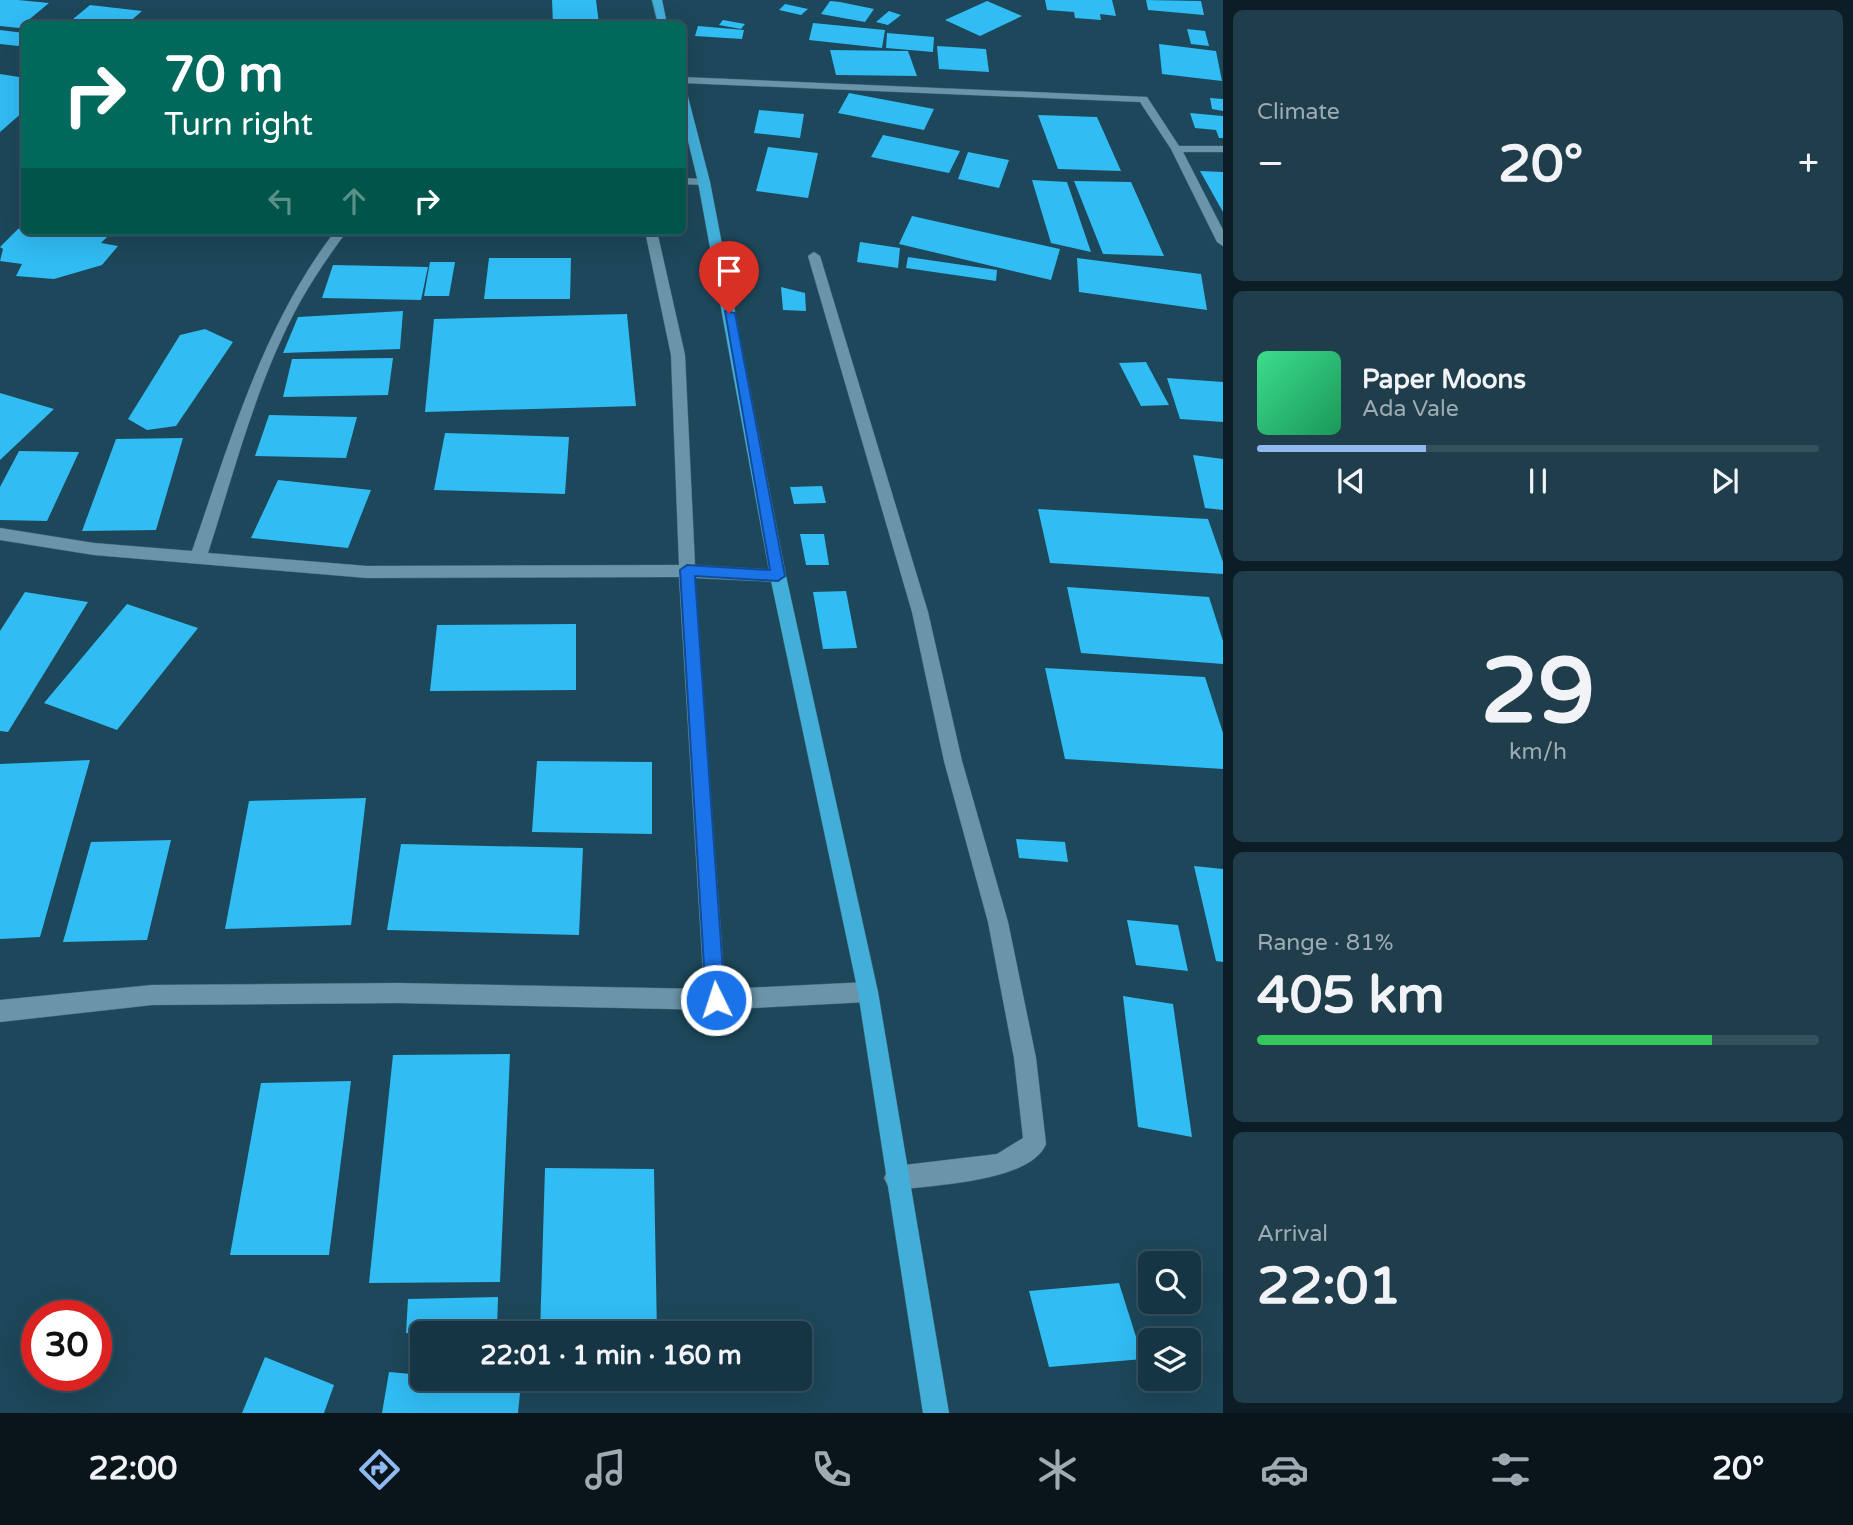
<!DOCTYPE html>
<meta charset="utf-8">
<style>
:root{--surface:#163544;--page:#1f3d4b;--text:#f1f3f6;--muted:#9eabb2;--line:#35505d;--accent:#90b9f0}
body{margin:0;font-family:"Varela Round",sans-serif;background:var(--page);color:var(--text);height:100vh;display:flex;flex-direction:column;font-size:26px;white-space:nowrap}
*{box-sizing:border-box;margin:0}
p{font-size:23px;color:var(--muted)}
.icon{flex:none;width:38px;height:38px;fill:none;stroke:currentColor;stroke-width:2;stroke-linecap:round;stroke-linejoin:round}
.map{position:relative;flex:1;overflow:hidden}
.details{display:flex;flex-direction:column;gap:10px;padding:10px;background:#0c1d25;width:630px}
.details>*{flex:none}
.top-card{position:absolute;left:21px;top:21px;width:665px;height:214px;border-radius:10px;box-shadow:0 7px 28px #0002,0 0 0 2px var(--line);background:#00695c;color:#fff;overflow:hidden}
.tools{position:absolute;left:1138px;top:1251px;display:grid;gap:14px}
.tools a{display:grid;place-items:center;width:63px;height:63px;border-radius:10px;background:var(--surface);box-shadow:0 7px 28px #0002,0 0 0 2px var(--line);font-size:35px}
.speed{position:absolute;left:21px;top:1300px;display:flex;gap:14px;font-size:35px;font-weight:700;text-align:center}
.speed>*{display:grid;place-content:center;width:91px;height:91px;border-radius:50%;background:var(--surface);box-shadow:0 7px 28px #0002,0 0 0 2px var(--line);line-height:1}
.speed .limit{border:10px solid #d22;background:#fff;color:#111}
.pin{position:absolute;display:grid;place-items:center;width:60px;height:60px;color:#fff;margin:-72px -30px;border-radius:50% 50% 50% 0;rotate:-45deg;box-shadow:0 0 7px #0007}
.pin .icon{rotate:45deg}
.me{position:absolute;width:77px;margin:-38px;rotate:356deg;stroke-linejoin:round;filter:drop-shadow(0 0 5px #0008)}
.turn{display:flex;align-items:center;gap:24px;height:147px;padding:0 28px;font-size:32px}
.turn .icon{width:91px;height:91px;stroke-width:2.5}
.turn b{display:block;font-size:49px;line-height:60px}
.lanes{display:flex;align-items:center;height:66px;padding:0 28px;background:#0003;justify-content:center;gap:35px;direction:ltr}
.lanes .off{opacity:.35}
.big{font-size:52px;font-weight:800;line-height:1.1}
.details .tile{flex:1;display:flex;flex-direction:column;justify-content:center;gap:10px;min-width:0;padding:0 24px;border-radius:10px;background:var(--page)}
.details .dial{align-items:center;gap:0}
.dial b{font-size:91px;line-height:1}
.song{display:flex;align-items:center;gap:21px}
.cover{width:84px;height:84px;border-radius:10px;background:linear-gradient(135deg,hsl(150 70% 55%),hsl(150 70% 35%))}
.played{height:7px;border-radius:4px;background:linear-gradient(90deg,var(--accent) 30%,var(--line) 30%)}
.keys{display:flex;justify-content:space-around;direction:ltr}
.heat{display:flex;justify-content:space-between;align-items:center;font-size:38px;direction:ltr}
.charge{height:10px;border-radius:5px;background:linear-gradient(90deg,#34c759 81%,var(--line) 0)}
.trip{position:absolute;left:410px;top:1321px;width:402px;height:70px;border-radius:10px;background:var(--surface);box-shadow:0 7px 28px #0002,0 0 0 2px var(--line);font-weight:800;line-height:70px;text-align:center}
.tab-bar{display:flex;height:112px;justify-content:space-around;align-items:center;background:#09151b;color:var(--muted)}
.tab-bar .icon{width:49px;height:49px}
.tab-bar .active{color:var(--accent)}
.tab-bar b{font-size:32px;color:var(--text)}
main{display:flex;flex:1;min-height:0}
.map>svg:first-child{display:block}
.building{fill:#31bcf3}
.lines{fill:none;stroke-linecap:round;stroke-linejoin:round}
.minor-casing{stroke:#406675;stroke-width:1}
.major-casing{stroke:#406675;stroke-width:1}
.minor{fill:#6a94a9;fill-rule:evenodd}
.major{fill:#42afda;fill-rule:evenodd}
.route{fill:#1a73e8;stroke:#114b97;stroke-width:2}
</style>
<main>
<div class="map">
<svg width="1223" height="1413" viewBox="0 0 1223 1413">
<rect width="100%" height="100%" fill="#1d475a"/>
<g class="building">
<polygon points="0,0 18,0 49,3 19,28 0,26"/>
<polygon points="552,0 596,0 599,24 553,24"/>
<polygon points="1045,0 1112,0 1116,16 1100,14 1101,20 1075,18 1074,12 1047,10"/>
<polygon points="1146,0 1201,1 1204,15 1148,10"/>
<polygon points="830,1 840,2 874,9 865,22 821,14"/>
<polygon points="987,1 1022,16 980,36 945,20"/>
<polygon points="785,4 808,9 801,15 779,10"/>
<polygon points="90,5 142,11 127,24 67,24"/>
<polygon points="889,11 901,15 888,25 876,22"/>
<polygon points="723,20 745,24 741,29 719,25"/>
<polygon points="813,23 885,30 882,48 809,40"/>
<polygon points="698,26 744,30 742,39 695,36"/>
<polygon points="1187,29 1205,31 1209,46 1191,44"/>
<polygon points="0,30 24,33 24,41 18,46 0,44"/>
<polygon points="887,33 934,37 933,52 886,48"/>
<polygon points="1159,44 1216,51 1222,81 1162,74"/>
<polygon points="937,46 986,49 989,72 939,69"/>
<polygon points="830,50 908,51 917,76 836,75"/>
<polygon points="24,73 24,111 0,132 0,74 19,77"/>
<polygon points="849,93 934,109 924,130 838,113"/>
<polygon points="1210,98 1223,99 1223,111 1212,109"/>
<polygon points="759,110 804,114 800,138 754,133"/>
<polygon points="1190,113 1223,116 1223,138 1219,138 1216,130 1195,128"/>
<polygon points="1038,115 1097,117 1121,171 1058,169"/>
<polygon points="883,135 960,151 949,173 871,157"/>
<polygon points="768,147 818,153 808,198 756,191"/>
<polygon points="968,152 1009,160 999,188 958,179"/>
<polygon points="1200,171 1223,172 1223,212"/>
<polygon points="1032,180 1067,182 1091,252 1051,243"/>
<polygon points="1074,181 1131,182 1164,256 1103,254"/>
<polygon points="912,216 1060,249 1051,280 899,244"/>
<polygon points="24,227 24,231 96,231 109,235 101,243 118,246 102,265 54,279 16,276 22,264 0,261 3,249 0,247 18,229"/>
<polygon points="860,242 900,248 898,268 857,262"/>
<polygon points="908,257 997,270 996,281 906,268"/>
<polygon points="489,258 571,258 570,299 484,299"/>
<polygon points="1077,258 1201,274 1207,310 1079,292"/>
<polygon points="455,262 449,296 424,296 430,262"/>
<polygon points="333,265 428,267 421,300 322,298"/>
<polygon points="781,287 805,293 806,311 783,310"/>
<polygon points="403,311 400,349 283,353 298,317"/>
<polygon points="627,314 636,406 425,412 434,319"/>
<polygon points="205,329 233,342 176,426 147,430 128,419 180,335"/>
<polygon points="393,358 388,395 283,397 292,359"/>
<polygon points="1146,362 1169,405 1141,406 1119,363"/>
<polygon points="1167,378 1223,382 1223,422 1180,419"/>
<polygon points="0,393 54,409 0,460"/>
<polygon points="269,415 357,417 346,458 255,456"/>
<polygon points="445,433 569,437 565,494 434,490"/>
<polygon points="183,438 156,530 82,531 116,439"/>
<polygon points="19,451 79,452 47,521 0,520 0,487"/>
<polygon points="1193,455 1223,459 1223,510 1205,508"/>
<polygon points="278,480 371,490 348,548 251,538"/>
<polygon points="822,486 826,503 794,504 790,487"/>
<polygon points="1038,509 1208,519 1223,562 1223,574 1050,563"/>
<polygon points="800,534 824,534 829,565 806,565"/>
<polygon points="1067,587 1209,597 1223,641 1223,664 1081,653"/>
<polygon points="846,591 857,648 823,649 813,592"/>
<polygon points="25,592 88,602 8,732 0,731 0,631"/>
<polygon points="127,604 198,628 117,730 44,703"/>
<polygon points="576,624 576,690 430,691 437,625"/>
<polygon points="1045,668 1205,677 1223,733 1223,769 1065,759"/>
<polygon points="90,760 40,937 0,939 0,764"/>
<polygon points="537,761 652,762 652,834 532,832"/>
<polygon points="366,798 351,925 225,929 249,801"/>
<polygon points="1016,839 1065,842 1068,862 1019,858"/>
<polygon points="171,840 147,940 63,942 91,842"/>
<polygon points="401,844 583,848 579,935 387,930"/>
<polygon points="1194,866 1223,869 1223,962 1216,961"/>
<polygon points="1127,920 1178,925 1188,971 1136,965"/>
<polygon points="1123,996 1173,1004 1192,1137 1138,1127"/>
<polygon points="510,1054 500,1282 369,1283 393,1055"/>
<polygon points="351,1081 329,1255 230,1255 261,1083"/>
<polygon points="545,1168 654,1169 657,1334 540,1334"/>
<polygon points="1119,1283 1143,1359 1049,1367 1029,1291"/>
<polygon points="498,1297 497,1330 406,1333 408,1299"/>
<polygon points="265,1357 334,1385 324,1413 242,1413"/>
<polygon points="389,1372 422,1375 422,1379 521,1383 518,1413 382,1413"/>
</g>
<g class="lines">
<g class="minor-casing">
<g id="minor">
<polygon points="682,77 1147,97 1179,146 1223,146 1223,152 1183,152 1223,230 1223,246 1217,242 1171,149 1140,102 682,83"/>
<polygon points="682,178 704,179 710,182 704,185 682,184"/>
<path d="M 335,231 L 347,231 C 330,254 314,277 300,302 C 257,380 235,469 208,553 L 367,566 L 679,565 L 671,355 L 645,231 L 657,231 L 685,355 L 695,565 L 778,570 L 786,576 L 778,582 L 695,578 L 725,989 L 868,982 L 875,985 L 878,992 L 875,999 L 868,1002 L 715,1010 L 398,1003 L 152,1005 L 0,1022 L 0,1000 L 152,985 L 398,983 L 704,989 L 679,577 L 367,578 L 94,555 L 0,540 L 0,528 L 94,543 L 192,551 C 231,439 262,327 335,231 Z"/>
<path d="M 814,252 L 820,256 L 928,612 L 962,761 L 1008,922 L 1036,1058 L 1046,1144 C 1031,1182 933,1185 896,1190 L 888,1186 L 884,1178 L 888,1170 L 896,1166 L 997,1154 L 1023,1138 L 1014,1058 L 988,922 L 944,761 L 912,612 L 808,256 Z"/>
</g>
</g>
<g class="major-casing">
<g id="major">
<polygon points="652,0 662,0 667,24 658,24"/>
<polygon points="682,90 687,93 710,182 786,576 878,992 949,1413 923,1413 858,992 770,576 698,182 682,116"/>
</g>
</g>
<use href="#minor" class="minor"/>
<use href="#major" class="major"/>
</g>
<polygon class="route" points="725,311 735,313 785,576 778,581 695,576 725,1000 722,1006 716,1009 709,1006 706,1000 680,570 687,565 770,570"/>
</svg>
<div class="tools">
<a><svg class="icon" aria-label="search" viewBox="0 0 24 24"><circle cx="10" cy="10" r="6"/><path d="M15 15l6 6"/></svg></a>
<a><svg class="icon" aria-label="layers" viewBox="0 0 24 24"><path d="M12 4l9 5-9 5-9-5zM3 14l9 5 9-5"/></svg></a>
</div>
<div class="speed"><div class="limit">30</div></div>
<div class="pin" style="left:729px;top:313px;background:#d93025"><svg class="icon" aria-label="arrive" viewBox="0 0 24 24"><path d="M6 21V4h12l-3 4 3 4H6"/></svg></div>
<svg class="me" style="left:716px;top:1000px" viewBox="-20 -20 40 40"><circle r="17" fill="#1a73e8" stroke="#fff" stroke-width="3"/><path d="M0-11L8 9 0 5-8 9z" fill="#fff"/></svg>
<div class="trip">22:01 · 1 min · 160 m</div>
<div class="top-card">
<div class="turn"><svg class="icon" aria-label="right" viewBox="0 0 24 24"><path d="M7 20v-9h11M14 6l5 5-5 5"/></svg><div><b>70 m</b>Turn right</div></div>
<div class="lanes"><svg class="icon off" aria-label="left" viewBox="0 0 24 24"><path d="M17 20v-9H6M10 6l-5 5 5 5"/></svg><svg class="icon off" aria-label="ahead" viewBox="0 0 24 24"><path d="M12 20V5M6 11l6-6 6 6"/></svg><svg class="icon" aria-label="right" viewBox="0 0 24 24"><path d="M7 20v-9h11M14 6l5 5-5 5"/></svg></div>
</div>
</div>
<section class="details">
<div class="tile"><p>Climate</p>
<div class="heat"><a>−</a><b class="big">20°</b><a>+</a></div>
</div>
<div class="tile">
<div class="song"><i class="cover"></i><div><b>Paper Moons</b><p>Ada Vale</p></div></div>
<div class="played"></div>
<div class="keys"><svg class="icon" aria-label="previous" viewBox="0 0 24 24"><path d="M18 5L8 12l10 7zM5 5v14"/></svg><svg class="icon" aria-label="pause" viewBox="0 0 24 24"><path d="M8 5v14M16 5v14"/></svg><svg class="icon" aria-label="next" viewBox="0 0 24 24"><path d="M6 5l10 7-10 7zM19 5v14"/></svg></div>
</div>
<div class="tile dial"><b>29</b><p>km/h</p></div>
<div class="tile"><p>Range · 81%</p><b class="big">405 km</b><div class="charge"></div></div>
<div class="tile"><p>Arrival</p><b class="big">22:01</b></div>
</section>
</main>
<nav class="tab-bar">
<b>22:00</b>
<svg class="icon active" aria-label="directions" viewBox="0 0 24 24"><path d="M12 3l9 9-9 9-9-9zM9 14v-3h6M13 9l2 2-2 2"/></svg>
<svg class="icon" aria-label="music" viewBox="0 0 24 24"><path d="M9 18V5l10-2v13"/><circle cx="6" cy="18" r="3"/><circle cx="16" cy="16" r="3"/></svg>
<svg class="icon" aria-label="phone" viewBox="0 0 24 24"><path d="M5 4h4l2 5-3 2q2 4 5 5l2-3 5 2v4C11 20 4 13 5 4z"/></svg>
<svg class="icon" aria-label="climate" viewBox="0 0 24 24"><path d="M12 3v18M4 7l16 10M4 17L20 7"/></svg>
<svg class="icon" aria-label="car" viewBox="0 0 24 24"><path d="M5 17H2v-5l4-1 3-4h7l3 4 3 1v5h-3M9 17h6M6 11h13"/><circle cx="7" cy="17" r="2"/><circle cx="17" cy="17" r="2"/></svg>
<svg class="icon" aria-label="filters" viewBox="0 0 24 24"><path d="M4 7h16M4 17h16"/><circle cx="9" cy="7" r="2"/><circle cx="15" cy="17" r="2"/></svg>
<b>20°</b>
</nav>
